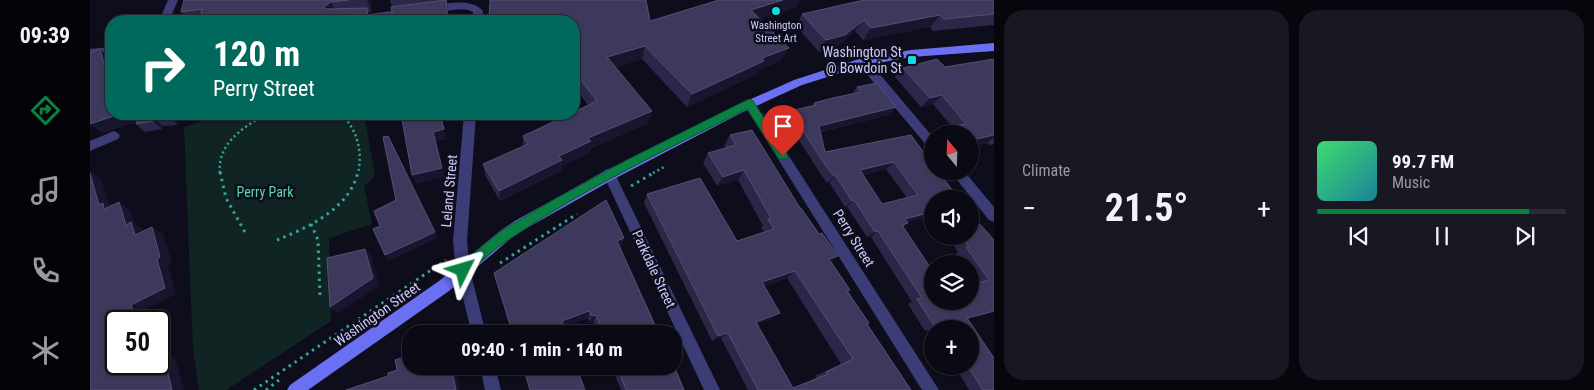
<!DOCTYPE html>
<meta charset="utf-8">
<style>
:root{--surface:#0a0a15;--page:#181822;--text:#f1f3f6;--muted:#999aa0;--line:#2a2b34;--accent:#0b8043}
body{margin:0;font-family:"Roboto Condensed",sans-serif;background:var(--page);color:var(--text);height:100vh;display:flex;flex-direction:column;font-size:19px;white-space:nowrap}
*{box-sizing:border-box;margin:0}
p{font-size:16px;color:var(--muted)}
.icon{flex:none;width:28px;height:28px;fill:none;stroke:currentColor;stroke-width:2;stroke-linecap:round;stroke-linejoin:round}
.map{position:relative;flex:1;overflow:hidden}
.drawer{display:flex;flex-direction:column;gap:10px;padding:10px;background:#06060c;width:600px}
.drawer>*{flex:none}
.banner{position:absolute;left:15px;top:15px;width:475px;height:105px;border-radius:20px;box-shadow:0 1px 4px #0004,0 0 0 1px var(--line);background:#00695c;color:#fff;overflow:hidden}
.needle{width:32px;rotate:341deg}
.fabs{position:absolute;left:834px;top:125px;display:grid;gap:10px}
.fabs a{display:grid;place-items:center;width:55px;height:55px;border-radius:50%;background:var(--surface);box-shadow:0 1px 4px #0004,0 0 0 1px var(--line);font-size:25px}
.speed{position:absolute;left:15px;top:310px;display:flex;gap:10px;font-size:25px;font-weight:700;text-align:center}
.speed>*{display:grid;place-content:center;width:65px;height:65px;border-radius:50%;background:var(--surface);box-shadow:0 1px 4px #0004,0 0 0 1px var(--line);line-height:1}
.speed .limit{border:2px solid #111;border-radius:8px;background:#fff;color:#111}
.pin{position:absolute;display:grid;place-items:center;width:42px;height:42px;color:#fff;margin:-51px -21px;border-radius:50% 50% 50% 0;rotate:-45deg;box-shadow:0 0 5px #0007}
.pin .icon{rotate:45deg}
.me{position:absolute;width:55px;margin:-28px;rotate:50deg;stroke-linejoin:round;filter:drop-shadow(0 0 4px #0008)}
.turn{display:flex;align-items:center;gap:18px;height:105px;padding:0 25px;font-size:22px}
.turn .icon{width:65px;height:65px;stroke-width:2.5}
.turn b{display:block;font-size:35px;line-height:42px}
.big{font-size:38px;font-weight:700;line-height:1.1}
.drawer .widget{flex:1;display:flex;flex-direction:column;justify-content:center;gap:8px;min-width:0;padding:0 18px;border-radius:20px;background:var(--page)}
.song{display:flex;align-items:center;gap:15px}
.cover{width:60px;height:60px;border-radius:8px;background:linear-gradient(135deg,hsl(140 70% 55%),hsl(190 70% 35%))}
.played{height:5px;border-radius:2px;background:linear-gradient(90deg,var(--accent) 85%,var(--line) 85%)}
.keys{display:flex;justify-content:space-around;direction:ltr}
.heat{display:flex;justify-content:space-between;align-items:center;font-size:28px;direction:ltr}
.drawer .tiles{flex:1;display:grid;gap:10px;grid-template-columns:repeat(2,1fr)}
.trip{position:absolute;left:312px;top:325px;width:280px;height:50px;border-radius:20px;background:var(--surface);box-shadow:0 1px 4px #0004,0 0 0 1px var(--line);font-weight:700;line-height:50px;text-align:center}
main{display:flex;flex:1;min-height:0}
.tab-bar{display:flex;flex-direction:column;width:90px;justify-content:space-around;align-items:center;background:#040408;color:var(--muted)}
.tab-bar .icon{width:35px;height:35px}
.tab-bar .active{color:var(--accent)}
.tab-bar b{font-size:22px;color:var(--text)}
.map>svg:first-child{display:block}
.green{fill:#102523}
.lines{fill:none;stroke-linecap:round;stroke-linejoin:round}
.path-far1{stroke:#36a496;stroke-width:2.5;stroke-dasharray:2 3;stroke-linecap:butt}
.path{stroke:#36a496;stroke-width:3;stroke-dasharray:2.5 4.5;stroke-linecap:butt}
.lane{fill:#3c3d77;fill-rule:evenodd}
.street{fill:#3c3d77;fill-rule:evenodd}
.secondary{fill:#6b70f3;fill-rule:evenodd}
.wall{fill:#2b2748;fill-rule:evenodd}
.shaded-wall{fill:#18152f}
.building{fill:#3d395c;stroke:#545075;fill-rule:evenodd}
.route{fill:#0b8043;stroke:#07532c}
.poi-dot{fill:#13d8e0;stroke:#0e0d1c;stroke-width:2}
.labels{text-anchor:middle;stroke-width:5;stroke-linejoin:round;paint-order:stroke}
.far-poi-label{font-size:11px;fill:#ceccfb;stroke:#0e0d1c}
.poi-label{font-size:14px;fill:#ceccfb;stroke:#0e0d1c;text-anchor:end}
.street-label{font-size:14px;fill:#ceccfb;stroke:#0e0d1c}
.park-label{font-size:14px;fill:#5fd3af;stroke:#0e0d1c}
</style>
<main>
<nav class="tab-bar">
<b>09:39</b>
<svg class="icon active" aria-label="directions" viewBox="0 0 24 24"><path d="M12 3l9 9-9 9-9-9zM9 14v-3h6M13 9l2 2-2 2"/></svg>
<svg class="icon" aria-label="music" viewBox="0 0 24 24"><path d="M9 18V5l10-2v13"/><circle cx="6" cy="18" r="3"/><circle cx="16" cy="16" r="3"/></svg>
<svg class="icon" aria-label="phone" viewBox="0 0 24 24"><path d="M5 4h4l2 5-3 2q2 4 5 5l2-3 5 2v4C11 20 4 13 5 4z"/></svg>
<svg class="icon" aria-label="climate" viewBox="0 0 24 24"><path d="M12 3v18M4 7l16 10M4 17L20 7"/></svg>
</nav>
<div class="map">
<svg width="904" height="390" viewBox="0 0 904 390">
<rect width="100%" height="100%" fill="#0e0d1c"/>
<polygon class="green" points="134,114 274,114 285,176 274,186 282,224 239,238 241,321 136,390 109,390 103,349 94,127"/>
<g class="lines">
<g class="path-far1">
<path d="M 251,114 C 267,129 273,152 268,173"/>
<path d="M 130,173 C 127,143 154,127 176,114"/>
<polyline points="563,173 574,167"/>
</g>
<g class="path">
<polyline points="130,172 136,198 156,234"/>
<polyline points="541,186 565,172"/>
<polyline points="221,224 228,240 230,296"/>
<path d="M 187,240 C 219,227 259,209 268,172"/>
<polyline points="410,263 487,214"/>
<polyline points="164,390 356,260"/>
<polyline points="176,390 189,380"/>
</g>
<polygon class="lane" points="24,131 28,133 30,136 28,139 0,151 0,141"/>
<g class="street">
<polygon points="78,0 88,0 79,21 69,21"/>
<path d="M 360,3 C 372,2 385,2 393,11 L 392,21 L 382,21 L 383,12 C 369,4 346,17 337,9 L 342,6 Z"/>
<polygon points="318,9 321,10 321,14 272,21 242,21 247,18"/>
<polygon points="21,47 21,55 0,57 0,49"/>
<polygon points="773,58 777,59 842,136 842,149 838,147 769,65 768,62"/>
<polygon points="659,99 663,100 849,390 832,390 655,106 653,103"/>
<polygon points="374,114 386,114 377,241 380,270 396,334 382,334 366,270 363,241"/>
<polygon points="519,169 523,170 630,390 614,390 513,174 515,170"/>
<polygon points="860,171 874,171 904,207 904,222 899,220"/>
<polygon points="390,366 405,366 411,390 395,390"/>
</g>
<polygon class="secondary" points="904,43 904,51 821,57 772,66 712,85 651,113 522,180 435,229 420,239 359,291 218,390 197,390 200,385 349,281 410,231 425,221 513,172 643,107 704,80 772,58 821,50"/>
</g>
<g class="wall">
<polygon points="94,0 281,0 281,12 279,12 282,21 98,21 91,12"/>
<polygon points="300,0 357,0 359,21 304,21 302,7"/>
<polygon points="904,0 904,25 843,31 840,27 773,40 765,31 747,47 729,52 706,26 712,14"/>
<polygon points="706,7 670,19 691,61 669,70 667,74 597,107 552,59 525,67 562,111 558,123 500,149 499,153 472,166 471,171 410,201 395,175 393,164 433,146 433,136 498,105 484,86 484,21 399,21 399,17 560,21"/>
<polygon points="21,59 21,114 90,114 87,125 73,126 72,129 55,132 46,124 47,121 12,133"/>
<polygon points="904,59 904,144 900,145 897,143 880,147 880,134 859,134 864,129 843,104 831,107 805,77 813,68 855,67"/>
<path d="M 767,87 L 806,107 L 799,115 L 730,132 L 735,152 L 821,135 L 842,199 L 842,216 L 817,222 L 818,223 L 813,227 L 842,301 L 887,283 L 880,273 L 880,264 L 873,264 L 866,253 L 868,252 L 857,236 L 880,236 L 904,240 L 904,312 L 878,319 L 904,390 L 879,390 L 865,366 L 880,366 L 880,329 L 842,329 L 842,331 L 842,329 L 835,331 L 818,304 L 822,302 L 781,237 L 777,237 L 757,207 L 755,207 L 739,182 L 737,183 L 730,173 L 695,118 L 700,111 L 722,106 L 724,103 L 762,94 ZM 796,169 L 817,198 L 792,204 L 773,175 Z"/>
<path d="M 640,135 L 710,208 L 729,234 L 748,256 L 741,261 L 777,324 L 821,390 L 658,390 L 631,338 L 622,341 L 554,203 L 557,194 L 647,241 L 674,232 L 671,228 L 673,226 L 648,180 L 627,186 L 613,163 L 618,153 L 636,148 L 634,146 ZM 697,278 L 751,364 L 725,376 L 727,378 L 703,388 L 667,324 L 681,319 L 690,313 L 674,286 Z"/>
<polygon points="530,247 569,334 508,334 503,322 500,323 498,318 474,327 473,330 475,334 422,334 404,273"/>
<polygon points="521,366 584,366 594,390 531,390"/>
</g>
<g class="shaded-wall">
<polygon points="277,0 281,0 281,12"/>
<polygon points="356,0 358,12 359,21 358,21"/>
<polygon points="693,0 710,0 706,7 655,24 661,10"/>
<polygon points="241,2 247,16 240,21 234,7"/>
<polygon points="277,8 282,21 278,21"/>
<polygon points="850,15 840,27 773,40 781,28"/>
<polygon points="774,20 765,31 747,47 729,52 736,40"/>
<polygon points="555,46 552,59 515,71 517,57"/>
<polygon points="699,48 691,61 669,70 667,74 597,107 602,94 672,58"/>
<polygon points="10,49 21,59 21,88"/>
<polygon points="852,95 843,104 831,107 840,98"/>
<polygon points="806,107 799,115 723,133 729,126"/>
<polygon points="562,111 558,123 500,149 499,153 472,166 471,171 410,201 409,191 469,156 498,138"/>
<polygon points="30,114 58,114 57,117 12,133 0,124"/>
<polygon points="80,114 90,114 87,125 79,116"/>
<polygon points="350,114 354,114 351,115 357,139 346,142 355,177 326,184 322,175"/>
<polygon points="64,118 73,126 72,129 63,121"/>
<polygon points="904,135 904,137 897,143 880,147 880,142 882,140"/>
<polygon points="804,162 796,169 763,177 770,170"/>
<polygon points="654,170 648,180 627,186 633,177"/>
<polygon points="0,171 11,179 20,208 26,216 9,205"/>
<polygon points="744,176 746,176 739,182 737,183"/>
<polygon points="764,200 757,207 755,207 762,201"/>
<polygon points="29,202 40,210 45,224 53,229 57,242 45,235 36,225"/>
<polygon points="842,212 842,216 806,225 815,219"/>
<polygon points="62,227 73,234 82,263 78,265 86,294 54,310 57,321 46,321 41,305 67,259"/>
<polygon points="788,231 781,237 777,237 785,232"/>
<polygon points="345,232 348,238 299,261 295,255"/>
<polygon points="534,238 531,247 525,250 527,241"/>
<polygon points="275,249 282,257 289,286 248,313 240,307"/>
<polygon points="748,256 738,264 739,259"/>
<polygon points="705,271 697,278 664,289 672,282"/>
<polygon points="499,311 498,318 474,327 473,332 471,333 472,321"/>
<polygon points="904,311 904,312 866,322 877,318"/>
<polygon points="690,313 681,319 658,328 666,322"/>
<polygon points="506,315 503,322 500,323 502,316"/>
<polygon points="638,333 631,338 622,341 628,336"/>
<polygon points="73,353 85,358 94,390 82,390"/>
<polygon points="361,366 365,366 370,390 366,390"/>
</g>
<g class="building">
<polygon points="94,0 258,0 241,2 234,7 236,9 277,8 278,21 110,21 112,9 91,12"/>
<polygon points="356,0 358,21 304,21 301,7"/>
<polygon points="400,0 556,0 560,21 629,0 693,0 661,10 699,48 672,58 674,61 602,94 555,46 517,57 562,111 498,138 501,141 469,156 472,160 409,191 393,164 438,144 433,136 480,114 484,114 484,112 507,101 484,71 484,21 404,21 404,17 399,17"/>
<polygon points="774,0 904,0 904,14 854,19 850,15 781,28 774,20 755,35 736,40 712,14"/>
<polygon points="10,49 21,88 21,114 30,114 0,124 0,53"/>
<polygon points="847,59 855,67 904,59 904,135 882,140 880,138 880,134 876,134 869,125 876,124 852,95 840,98 813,68"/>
<path d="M 787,83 L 806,107 L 729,126 L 735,152 L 821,135 L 842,164 L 842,171 L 848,171 L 869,199 L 842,199 L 842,212 L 815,219 L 818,223 L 812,225 L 842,270 L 842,301 L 880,301 L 880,285 L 899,280 L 876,247 L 879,247 L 871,236 L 880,236 L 880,213 L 904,240 L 904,311 L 877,318 L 904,358 L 904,390 L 893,390 L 878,366 L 880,366 L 880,329 L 854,329 L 852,325 L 845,327 L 827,299 L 832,298 L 788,231 L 785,232 L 764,200 L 762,201 L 746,176 L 744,176 L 736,166 L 700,111 L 726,105 L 724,103 L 743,98 L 771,92 L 767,87 ZM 804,162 L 828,195 L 792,204 L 770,170 Z"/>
<polygon points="49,114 80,114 79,116 64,118 63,121 46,124"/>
<polygon points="311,114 350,114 354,129 343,132 352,168 322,175"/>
<path d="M 662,130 L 710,208 L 711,208 L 729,234 L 732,233 L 748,256 L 739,259 L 760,290 L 757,291 L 779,323 L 777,324 L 821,390 L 668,390 L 638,333 L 628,336 L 557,194 L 610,178 L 647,241 L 684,229 L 678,219 L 681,218 L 654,170 L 633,177 L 618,153 L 646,145 L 640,135 ZM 705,271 L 763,359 L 736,372 L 738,374 L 703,388 L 666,322 L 690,313 L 672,282 Z"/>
<polygon points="298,136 345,232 295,255 283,229 290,226 284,211 306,200 293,137"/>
<polygon points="0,173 9,205 13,203 14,209 29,202 36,225 41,222 45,235 62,227 70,257 67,259 75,288 41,305 46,321 26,321 26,364 47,364 48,367 54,364 69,364 69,356 73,353 82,390 0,390"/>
<polygon points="516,200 534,238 527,241 569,334 513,334 506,315 502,316 499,311 472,321 474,326 472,326 475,334 423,334 404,273"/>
<polygon points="275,249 283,278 240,307 237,258"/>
<polygon points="321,343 321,366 361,366 366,390 256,390 298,376 298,373 307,370 305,360 320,355 318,345"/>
<polygon points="433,366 486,366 495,390 440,390"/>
<polygon points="527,366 584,366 594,390 536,390"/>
</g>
<path class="route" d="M 659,99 L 663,101 L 697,153 L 698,156 L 697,159 L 689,159 L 657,109 C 578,149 495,188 421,238 C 405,248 391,262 377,274 L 373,276 L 368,274 L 366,270 L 368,266 L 411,231 L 465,199 L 537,160 Z"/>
<g class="poi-dot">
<circle cx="686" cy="11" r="5"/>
<rect x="817" y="55" width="10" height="10" rx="2.5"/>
</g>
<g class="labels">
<g class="far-poi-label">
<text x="686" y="29">Washington<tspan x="686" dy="13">Street Art</tspan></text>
</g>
<g class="poi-label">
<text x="812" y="57">Washington St<tspan x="812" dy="16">@ Bowdoin St</tspan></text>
</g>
<g class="street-label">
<text transform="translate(359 191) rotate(-85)" y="5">Leland Street</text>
<text transform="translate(764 238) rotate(58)" y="5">Perry Street</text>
<text transform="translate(564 269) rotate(65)" y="5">Parkdale Street</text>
<text transform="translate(287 314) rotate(-35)" y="5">Washington Street</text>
</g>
<g class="park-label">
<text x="175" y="197">Perry Park</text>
</g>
</g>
</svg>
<div class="fabs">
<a><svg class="needle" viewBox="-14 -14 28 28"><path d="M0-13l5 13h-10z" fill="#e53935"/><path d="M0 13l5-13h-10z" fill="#999aa0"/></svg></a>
<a><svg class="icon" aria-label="sound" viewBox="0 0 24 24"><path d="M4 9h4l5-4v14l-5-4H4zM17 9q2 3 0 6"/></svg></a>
<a><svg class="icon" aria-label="layers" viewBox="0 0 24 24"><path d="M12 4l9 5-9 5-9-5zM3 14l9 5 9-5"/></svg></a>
<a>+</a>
</div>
<div class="speed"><div class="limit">50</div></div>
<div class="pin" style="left:693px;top:156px;background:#d93025"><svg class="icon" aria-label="arrive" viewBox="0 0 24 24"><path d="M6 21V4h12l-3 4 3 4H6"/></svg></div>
<svg class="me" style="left:373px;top:270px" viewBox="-20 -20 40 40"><path d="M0-17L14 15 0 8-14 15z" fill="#0b8043" stroke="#fff" stroke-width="4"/></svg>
<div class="trip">09:40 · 1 min · 140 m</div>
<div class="banner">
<div class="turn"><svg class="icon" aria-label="right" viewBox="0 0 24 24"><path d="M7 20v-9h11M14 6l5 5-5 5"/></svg><div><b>120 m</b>Perry Street</div></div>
</div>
</div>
<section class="drawer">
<div class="tiles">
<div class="widget"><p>Climate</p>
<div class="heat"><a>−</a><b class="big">21.5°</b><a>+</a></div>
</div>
<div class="widget">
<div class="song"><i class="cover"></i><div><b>99.7 FM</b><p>Music</p></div></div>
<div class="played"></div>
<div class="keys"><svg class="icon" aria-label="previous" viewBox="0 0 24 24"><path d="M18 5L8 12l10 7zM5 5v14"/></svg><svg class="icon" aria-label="pause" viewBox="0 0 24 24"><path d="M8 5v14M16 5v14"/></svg><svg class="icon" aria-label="next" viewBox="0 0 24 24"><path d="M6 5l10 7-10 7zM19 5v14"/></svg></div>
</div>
</div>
</section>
</main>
